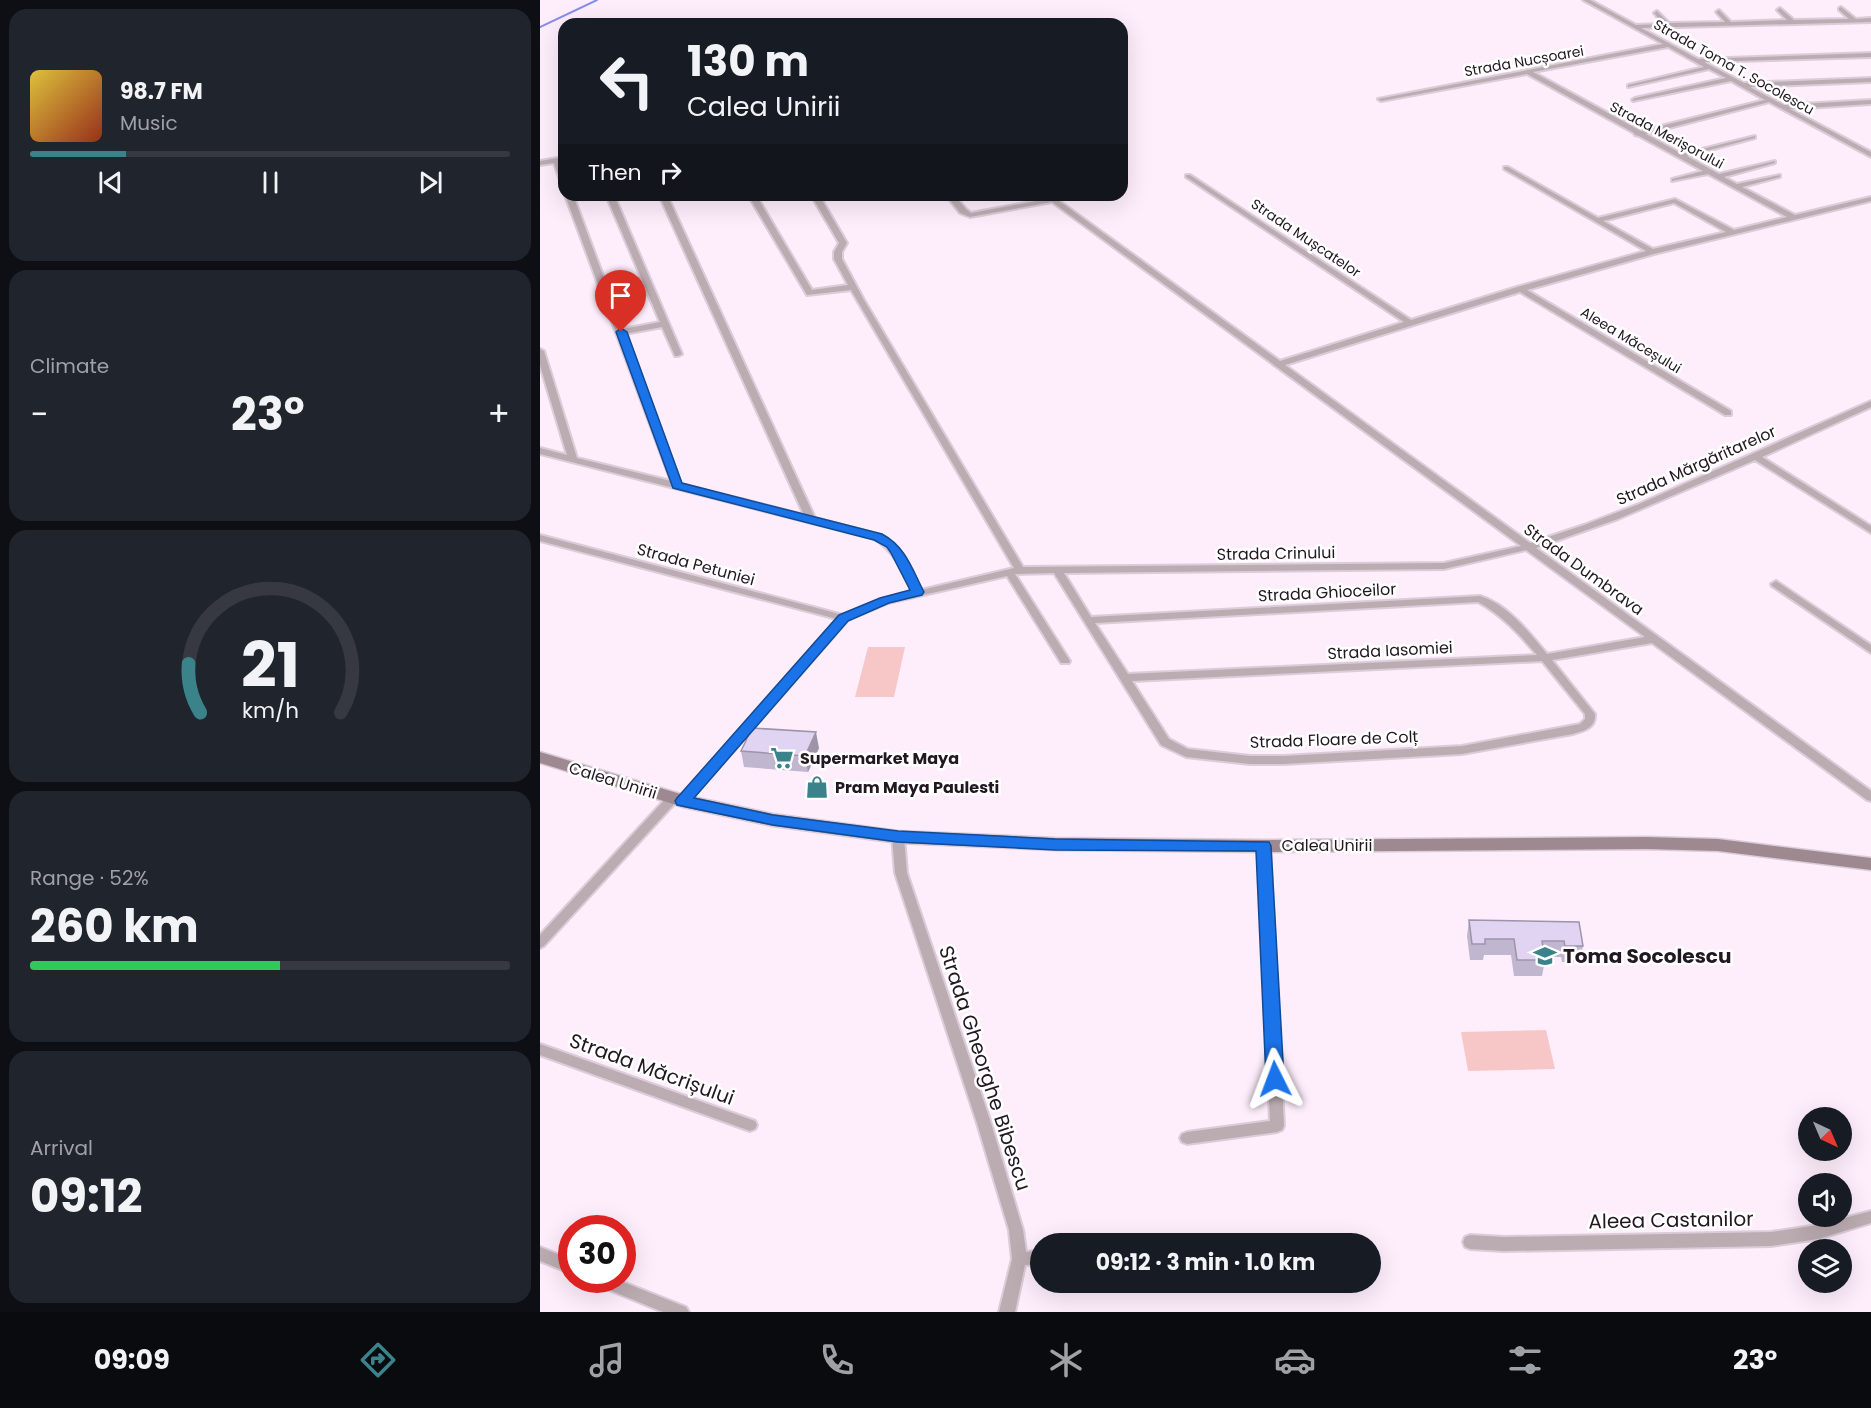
<!DOCTYPE html>
<meta charset="utf-8">
<style>
:root{--surface:#171b24;--page:#20242c;--text:#f1f3f6;--muted:#9ea1a6;--line:#363941;--accent:#3b838b}
body{margin:0;font-family:Poppins,sans-serif;background:var(--page);color:var(--text);height:100vh;display:flex;flex-direction:column;font-size:22px;white-space:nowrap}
*{box-sizing:border-box;margin:0}
p{font-size:20px;color:var(--muted)}
.icon{flex:none;width:33px;height:33px;fill:none;stroke:currentColor;stroke-width:2;stroke-linecap:round;stroke-linejoin:round}
.map{position:relative;flex:1;overflow:hidden}
.sheet{display:flex;flex-direction:column;gap:9px;padding:9px;background:#0d0f14;width:540px}
.sheet>*{flex:none}
.banner{position:absolute;left:18px;top:18px;width:570px;height:183px;border-radius:18px;box-shadow:0 6px 24px #0002;background:#171b24;color:var(--text);overflow:hidden}
.needle{width:39px;rotate:136deg}
.fabs{position:absolute;left:1258px;top:1107px;display:grid;gap:12px}
.fabs a{display:grid;place-items:center;width:54px;height:54px;border-radius:50%;background:var(--surface);box-shadow:0 6px 24px #0002;font-size:30px}
.speed{position:absolute;left:18px;top:1215px;display:flex;gap:12px;font-size:30px;font-weight:700;text-align:center}
.speed>*{display:grid;place-content:center;width:78px;height:78px;border-radius:50%;background:var(--surface);box-shadow:0 6px 24px #0002;line-height:1}
.speed .limit{border:9px solid #d22;background:#fff;color:#111}
.pin{position:absolute;display:grid;place-items:center;width:51px;height:51px;color:#fff;margin:-62px -26px;border-radius:50% 50% 50% 0;rotate:-45deg;box-shadow:0 0 6px #0007}
.pin .icon{rotate:45deg}
.me{position:absolute;width:66px;margin:-33px;rotate:357deg;stroke-linejoin:round;filter:drop-shadow(0 0 4px #0008)}
.turn{display:flex;align-items:center;gap:21px;height:126px;padding:0 30px;font-size:27px}
.turn .icon{width:78px;height:78px;stroke-width:2.5}
.turn b{display:block;font-size:42px;line-height:51px}
.then{display:flex;align-items:center;height:57px;padding:0 30px;background:#0003;gap:12px;font-size:22px}
.big{font-size:45px;font-weight:700;line-height:1.1}
.sheet .card{flex:1;display:flex;flex-direction:column;justify-content:center;gap:9px;min-width:0;padding:0 21px;border-radius:18px;background:var(--page)}
.sheet .dial{align-items:center;gap:0}
.dial svg{height:156px;overflow:visible;fill:none;stroke:var(--line);stroke-width:7;stroke-linecap:round;text-anchor:middle}
.dial text{fill:var(--text);stroke:none}
.song{display:flex;align-items:center;gap:18px}
.cover{width:72px;height:72px;border-radius:9px;background:linear-gradient(135deg,hsl(50 70% 55%),hsl(10 70% 35%))}
.played{height:6px;border-radius:3px;background:linear-gradient(90deg,var(--accent) 20%,var(--line) 20%)}
.keys{display:flex;justify-content:space-around;direction:ltr}
.heat{display:flex;justify-content:space-between;align-items:center;font-size:33px;direction:ltr}
.charge{height:9px;border-radius:4px;background:linear-gradient(90deg,#34c759 52%,var(--line) 0)}
.trip{position:absolute;left:490px;top:1233px;width:351px;height:60px;border-radius:30px;background:var(--surface);box-shadow:0 6px 24px #0002;font-weight:700;line-height:60px;text-align:center}
.dock{display:flex;height:96px;justify-content:space-around;align-items:center;background:#090b0e;color:var(--muted)}
.dock .icon{width:42px;height:42px}
.dock .current{color:var(--accent)}
.dock b{font-size:27px;color:var(--text)}
main{display:flex;flex:1;min-height:0}
.map>svg:first-child{display:block}
.green{fill:#f7c7c8}
.lines{fill:none;stroke-linecap:round;stroke-linejoin:round}
.stream{stroke:#888ee6;stroke-width:2}
.minor-casing{stroke:#dbccd9;stroke-width:4}
.secondary-casing{stroke:#dbccd9;stroke-width:3}
.minor{fill:#bbacb1;fill-rule:evenodd}
.secondary{fill:#9e8991;fill-rule:evenodd}
.wall{fill:#c1b6d0}
.shaded-wall{fill:#9d94a9}
.building{fill:#e0d4f2;stroke:#9d94a9;stroke-width:1.5}
.route{fill:#1a73e8;stroke:#114b97;stroke-width:1.5}
.labels{text-anchor:middle;stroke-width:5;stroke-linejoin:round;paint-order:stroke}
.far-street-label{font-size:14px;fill:#211820;stroke:#fff}
.street-label{font-size:16px;fill:#211820;stroke:#fff}
.poi-label{font-size:16px;font-weight:bold;fill:#211820;stroke:#fff;text-anchor:start}
.near-poi-label{font-size:20px;font-weight:bold;fill:#211820;stroke:#fff;text-anchor:start}
.near-street-label{font-size:20px;fill:#211820;stroke:#fff}
</style>
<main>
<section class="sheet">
<div class="card">
<div class="song"><i class="cover"></i><div><b>98.7 FM</b><p>Music</p></div></div>
<div class="played"></div>
<div class="keys"><svg class="icon" aria-label="previous" viewBox="0 0 24 24"><path d="M18 5L8 12l10 7zM5 5v14"/></svg><svg class="icon" aria-label="pause" viewBox="0 0 24 24"><path d="M8 5v14M16 5v14"/></svg><svg class="icon" aria-label="next" viewBox="0 0 24 24"><path d="M6 5l10 7-10 7zM19 5v14"/></svg></div>
</div>
<div class="card"><p>Climate</p>
<div class="heat"><a>−</a><b class="big">23°</b><a>+</a></div>
</div>
<div class="card dial"><svg viewBox="0 0 100 80">
<path d="M14 69A42 42 0 1 1 86 69"/>
<path d="M14 69A42 42 0 0 1 8 44" stroke="#3b838b"/>
<text x="50" y="56" font-size="32" font-weight="700">21</text>
<text x="50" y="72" font-size="11">km/h</text>
</svg></div>
<div class="card"><p>Range · 52%</p><b class="big">260 km</b><div class="charge"></div></div>
<div class="card"><p>Arrival</p><b class="big">09:12</b></div>
</section>
<div class="map">
<svg width="1331" height="1312" viewBox="0 0 1331 1312">
<rect width="100%" height="100%" fill="#feeefc"/>
<g class="green">
<polygon points="328,647 365,647 354,697 315,697"/>
<polygon points="1006,1030 1015,1069 928,1071 921,1032"/>
</g>
<g class="lines">
<polyline class="stream" points="0,27 57,0"/>
<g class="minor-casing">
<g id="minor">
<path d="M 1043,0 L 1050,0 L 1096,25 L 1123,24 L 1114,13 L 1117,11 L 1129,23 L 1185,22 L 1176,12 L 1179,10 L 1191,22 L 1247,20 L 1237,10 L 1240,8 L 1254,20 L 1309,19 L 1299,10 L 1299,8 L 1301,7 L 1316,19 L 1331,18 L 1331,22 L 1101,28 L 1158,59 L 1331,53 L 1331,57 L 1164,62 L 1204,83 L 1331,78 L 1331,82 L 1210,87 L 1244,105 L 1331,100 L 1331,104 L 1250,109 L 1331,152 L 1331,157 L 1229,102 L 1106,134 L 1142,154 L 1215,136 L 1215,138 L 1147,156 L 1179,174 L 1235,161 L 1235,163 L 1184,177 L 1197,184 L 1240,175 L 1240,177 L 1202,187 L 1255,215 L 1331,197 L 1331,201 L 1114,254 L 987,290 L 1191,411 L 1191,415 L 1185,415 L 980,292 L 745,365 L 990,543 L 1044,525 L 1099,504 L 1331,401 L 1331,407 L 1222,457 L 1331,526 L 1331,533 L 1215,460 L 1078,519 L 996,548 L 1331,791 L 1331,801 L 1327,800 L 1112,643 L 1012,660 L 1055,714 C 1056,728 1044,731 1033,734 L 922,754 L 744,764 L 710,764 L 646,757 L 621,745 L 514,573 L 475,574 L 530,661 L 529,663 L 521,663 L 467,576 L 348,603 L 308,620 L 147,804 L 139,804 L 137,801 L 139,798 L 297,619 L 0,541 L 0,535 L 303,615 L 341,599 L 372,592 C 362,570 355,552 335,539 L 0,454 L 0,448 L 27,455 L 0,365 L 0,349 L 4,351 L 37,458 L 131,481 L 25,195 L 33,195 L 83,329 L 120,322 L 66,195 L 74,195 L 142,354 L 138,356 L 135,356 L 122,327 L 85,334 L 141,484 L 264,515 L 119,195 L 127,195 L 275,518 L 341,535 C 363,548 371,568 381,590 L 474,568 L 311,290 L 267,295 L 208,195 L 216,195 L 272,290 L 308,285 L 294,259 L 294,252 L 299,243 L 271,195 L 279,195 L 307,243 L 302,252 L 302,259 L 324,300 L 483,567 L 904,563 L 981,546 L 512,202 L 430,217 L 420,213 L 406,195 L 414,195 L 426,209 L 431,213 L 507,199 L 502,195 L 511,195 L 740,361 L 864,322 L 646,177 L 646,175 L 650,175 L 871,320 L 977,287 L 1106,251 L 964,169 L 964,167 L 968,167 L 1058,218 L 1135,199 L 1194,230 L 1247,217 L 1168,174 L 1132,181 L 1132,179 L 1163,171 L 1099,136 L 1095,135 L 1094,133 L 987,74 L 841,101 L 838,99 L 1123,44 ZM 1128,47 L 1164,67 L 1088,85 L 1088,87 L 1169,69 L 1186,78 L 1095,98 L 1092,100 L 1093,101 L 1191,81 L 1225,100 L 1101,131 L 993,72 ZM 1134,203 L 1186,232 L 1113,249 L 1063,221 ZM 986,550 L 1105,637 L 1007,654 C 990,633 967,604 940,596 L 551,617 L 524,573 L 904,569 ZM 938,602 C 962,615 980,635 997,655 L 588,674 L 555,623 ZM 1002,661 L 1045,714 L 1045,719 L 1040,724 L 922,746 L 744,756 L 710,756 L 648,749 L 629,739 L 592,681 Z"/>
<polygon points="24,157 24,161 20,162 24,173 24,185 21,183 14,163 0,165 0,161"/>
<polygon points="1236,581 1331,645 1331,653 1232,586 1231,584"/>
<polygon points="133,794 137,795 139,798 137,801 4,946 0,948 0,935 129,795"/>
<polygon points="358,833 362,834 364,837 367,873 451,1123 483,1230 486,1252 501,1250 501,1264 485,1265 475,1312 459,1312 472,1259 469,1230 437,1123 355,873 352,837 354,834"/>
<polygon points="724,842 728,843 730,846 744,1126 742,1130 737,1132 647,1144 642,1142 640,1138 642,1134 647,1132 730,1121 718,846 720,843"/>
<polygon points="0,1044 215,1121 217,1125 215,1129 210,1131 0,1055"/>
<polygon points="1331,1211 1331,1223 1278,1239 1231,1246 964,1251 930,1249 925,1247 923,1242 925,1237 930,1235 964,1237 1231,1232 1278,1225"/>
<polygon points="0,1247 32,1260 32,1274 0,1261"/>
<polygon points="54,1280 78,1280 146,1307 149,1312 123,1312 57,1285"/>
</g>
</g>
<g class="secondary-casing">
<polygon id="secondary" points="0,752 144,795 233,814 358,831 515,838 724,840 1106,837 1178,839 1331,858 1331,870 1178,851 1106,849 724,852 515,850 358,843 233,826 143,807 0,763"/>
</g>
<use href="#minor" class="minor"/>
<use href="#secondary" class="secondary"/>
</g>
<g class="wall">
<polygon points="279,748 268,772 204,767 201,751"/>
<polygon points="929,920 1039,922 1043,946 1040,962 1022,962 1021,957 1004,957 1005,960 1002,976 974,976 971,955 944,955 943,960 930,960 927,936"/>
</g>
<polygon class="shaded-wall" points="276,732 279,748 268,772 265,756"/>
<g class="building">
<polygon points="212,728 276,732 265,756 201,751"/>
<polygon points="929,920 1039,922 1043,946 1025,946 1024,941 1002,941 1005,960 977,960 974,939 945,939 945,944 932,944"/>
</g>
<path class="route" d="M 81,328 L 87,332 L 142,483 L 342,534 C 366,547 372,569 384,592 L 382,595 L 349,603 L 308,621 L 154,798 L 233,815 L 358,831 L 515,839 L 729,842 L 731,846 L 744,1079 L 741,1084 L 735,1086 L 729,1084 L 726,1079 L 716,851 L 515,850 L 358,842 L 233,825 L 137,805 L 135,801 L 137,798 L 299,615 L 340,598 L 370,590 L 351,553 L 347,547 L 334,540 L 133,488 L 76,332 Z"/>
<defs>
<g id="supermarket-bare" transform="scale(1.8)"><path d="M-6-5.5h2.5l.6 2H6L4.5 2H-2.5L-4.4-4H-6ZM-1.5 3.2a1.3 1.3 0 1 0 .1 0ZM3 3.2a1.3 1.3 0 1 0 .1 0Z" fill="#3b838b" stroke="#fff" stroke-width="2.5" paint-order="stroke"/></g>
<g id="shop-bare" transform="scale(1.8)"><path d="M-5-2.5h2.3a2.7 3.5 0 0 1 5.4 0H5L5.5 6h-11ZM-1.5-2.5h3a1.5 2.3 0 0 0-3 0Z" fill="#3b838b" stroke="#fff" stroke-width="2.5" paint-order="stroke"/></g>
<g id="school-bare" transform="scale(1.8)"><path d="M0-5L7-2L0 1L-7-2ZM-4 1L0 2.5L4 1V4Q0 6-4 4Z" fill="#3b838b" stroke="#fff" stroke-width="2.5" paint-order="stroke"/></g>
</defs>
<g fill-rule="evenodd">
<use href="#supermarket-bare" x="242" y="758"/>
<use href="#shop-bare" x="277" y="787"/>
<use href="#school-bare" x="1005" y="956"/>
</g>
<g class="labels">
<g class="far-street-label">
<text transform="translate(984 61) rotate(-10)" y="5">Strada Nucșoarei</text>
<text transform="translate(1194 67) rotate(29)" y="5">Strada Toma T. Socolescu</text>
<text transform="translate(1127 135) rotate(28)" y="5">Strada Merișorului</text>
<text transform="translate(766 238) rotate(34)" y="5">Strada Mușcatelor</text>
<text transform="translate(1091 340) rotate(31)" y="5">Aleea Măceșului</text>
</g>
<g class="street-label">
<text transform="translate(1156 465) rotate(-24)" y="6">Strada Mărgăritarelor</text>
<text transform="translate(736 553) rotate(-1)" y="6">Strada Crinului</text>
<text transform="translate(156 564) rotate(15)" y="6">Strada Petuniei</text>
<text transform="translate(1044 569) rotate(36)" y="6">Strada Dumbrava</text>
<text transform="translate(787 592) rotate(-3)" y="6">Strada Ghioceilor</text>
<text transform="translate(850 650) rotate(-3)" y="6">Strada Iasomiei</text>
<text transform="translate(794 739) rotate(-2)" y="6">Strada Floare de Colț</text>
<text transform="translate(73 780) rotate(17)" y="6">Calea Unirii</text>
<text x="787" y="851">Calea Unirii</text>
</g>
<g class="poi-label">
<text x="260" y="764">Supermarket Maya</text>
<text x="295" y="793">Pram Maya Paulesti</text>
</g>
<g class="near-poi-label">
<text x="1023" y="963">Toma Socolescu</text>
</g>
<g class="near-street-label">
<text transform="translate(445 1068) rotate(72)" y="7">Strada Gheorghe Bibescu</text>
<text transform="translate(112 1069) rotate(20)" y="7">Strada Măcrișului</text>
<text transform="translate(1131 1220) rotate(-1)" y="7">Aleea Castanilor</text>
</g>
</g>
</svg>
<div class="fabs">
<a><svg class="needle" viewBox="-14 -14 28 28"><path d="M0-13l5 13h-10z" fill="#e53935"/><path d="M0 13l5-13h-10z" fill="#9ea1a6"/></svg></a>
<a><svg class="icon" aria-label="sound" viewBox="0 0 24 24"><path d="M4 9h4l5-4v14l-5-4H4zM17 9q2 3 0 6"/></svg></a>
<a><svg class="icon" aria-label="layers" viewBox="0 0 24 24"><path d="M12 4l9 5-9 5-9-5zM3 14l9 5 9-5"/></svg></a>
</div>
<div class="speed"><div class="limit">30</div></div>
<div class="pin" style="left:81px;top:332px;background:#d93025"><svg class="icon" aria-label="arrive" viewBox="0 0 24 24"><path d="M6 21V4h12l-3 4 3 4H6"/></svg></div>
<svg class="me" style="left:735px;top:1079px" viewBox="-20 -20 40 40"><path d="M0-17L14 15 0 8-14 15z" fill="#1a73e8" stroke="#fff" stroke-width="4"/></svg>
<div class="trip">09:12 · 3 min · 1.0 km</div>
<div class="banner">
<div class="turn"><svg class="icon" aria-label="left" viewBox="0 0 24 24"><path d="M17 20v-9H6M10 6l-5 5 5 5"/></svg><div><b>130 m</b>Calea Unirii</div></div>
<div class="then">Then<svg class="icon" aria-label="right" viewBox="0 0 24 24"><path d="M7 20v-9h11M14 6l5 5-5 5"/></svg></div>
</div>
</div>
</main>
<nav class="dock">
<b>09:09</b>
<svg class="icon current" aria-label="directions" viewBox="0 0 24 24"><path d="M12 3l9 9-9 9-9-9zM9 14v-3h6M13 9l2 2-2 2"/></svg>
<svg class="icon" aria-label="music" viewBox="0 0 24 24"><path d="M9 18V5l10-2v13"/><circle cx="6" cy="18" r="3"/><circle cx="16" cy="16" r="3"/></svg>
<svg class="icon" aria-label="phone" viewBox="0 0 24 24"><path d="M5 4h4l2 5-3 2q2 4 5 5l2-3 5 2v4C11 20 4 13 5 4z"/></svg>
<svg class="icon" aria-label="climate" viewBox="0 0 24 24"><path d="M12 3v18M4 7l16 10M4 17L20 7"/></svg>
<svg class="icon" aria-label="car" viewBox="0 0 24 24"><path d="M5 17H2v-5l4-1 3-4h7l3 4 3 1v5h-3M9 17h6M6 11h13"/><circle cx="7" cy="17" r="2"/><circle cx="17" cy="17" r="2"/></svg>
<svg class="icon" aria-label="filters" viewBox="0 0 24 24"><path d="M4 7h16M4 17h16"/><circle cx="9" cy="7" r="2"/><circle cx="15" cy="17" r="2"/></svg>
<b>23°</b>
</nav>
